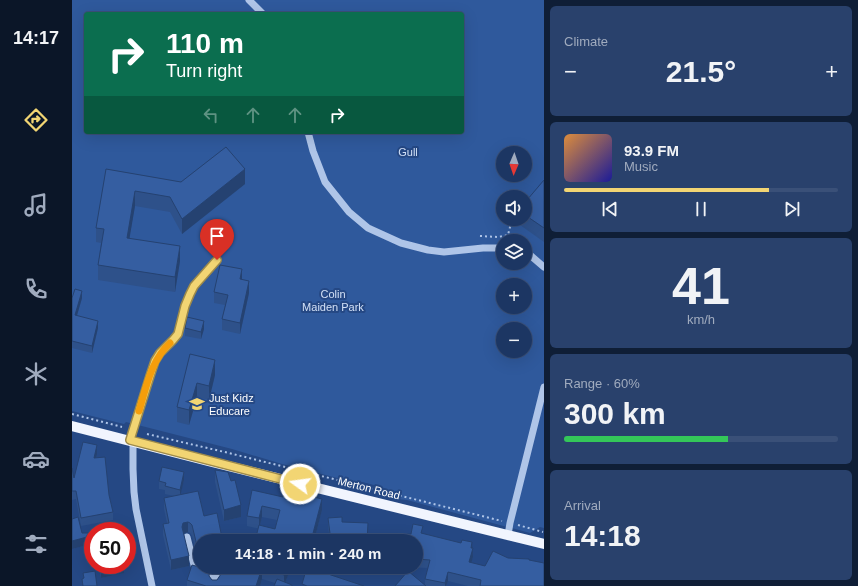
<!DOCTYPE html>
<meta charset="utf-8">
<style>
:root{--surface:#1c3663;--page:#29416c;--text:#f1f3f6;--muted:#a0abbe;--line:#3a5078;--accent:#f2d573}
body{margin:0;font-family:Helvetica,sans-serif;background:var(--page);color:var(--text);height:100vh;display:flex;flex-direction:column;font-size:15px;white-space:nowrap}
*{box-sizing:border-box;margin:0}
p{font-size:13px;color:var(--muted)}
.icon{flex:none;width:22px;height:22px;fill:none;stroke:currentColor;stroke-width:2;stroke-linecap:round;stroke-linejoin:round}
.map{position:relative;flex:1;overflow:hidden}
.panel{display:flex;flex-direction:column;gap:6px;padding:6px;background:#0f1e36;width:314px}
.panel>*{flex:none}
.top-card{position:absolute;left:12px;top:12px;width:380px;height:122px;border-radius:4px;box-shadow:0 4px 16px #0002,0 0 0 1px var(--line);background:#0b6e4f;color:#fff;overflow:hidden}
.needle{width:26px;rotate:182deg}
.fabs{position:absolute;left:424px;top:146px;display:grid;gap:8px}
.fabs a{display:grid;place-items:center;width:36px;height:36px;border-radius:50%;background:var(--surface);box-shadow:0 4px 16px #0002,0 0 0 1px var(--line);font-size:20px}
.speed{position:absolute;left:12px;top:522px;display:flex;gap:8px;font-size:20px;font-weight:700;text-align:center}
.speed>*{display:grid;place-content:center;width:52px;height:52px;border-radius:50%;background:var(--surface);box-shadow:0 4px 16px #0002,0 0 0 1px var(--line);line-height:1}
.speed .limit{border:6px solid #d22;background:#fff;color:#111}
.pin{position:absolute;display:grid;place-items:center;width:34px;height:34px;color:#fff;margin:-41px -17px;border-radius:50% 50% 50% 0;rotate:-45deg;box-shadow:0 0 4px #0007}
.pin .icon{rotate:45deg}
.me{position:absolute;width:44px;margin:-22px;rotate:284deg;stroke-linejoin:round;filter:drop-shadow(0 0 3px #0008)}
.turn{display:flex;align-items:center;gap:14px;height:84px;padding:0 16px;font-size:18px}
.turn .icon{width:52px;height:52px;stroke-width:2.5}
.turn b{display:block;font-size:28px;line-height:34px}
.lanes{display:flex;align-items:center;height:38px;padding:0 16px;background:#0003;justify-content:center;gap:20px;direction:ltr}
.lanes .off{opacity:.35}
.big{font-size:30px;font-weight:700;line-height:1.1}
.panel .card{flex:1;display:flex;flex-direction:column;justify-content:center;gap:6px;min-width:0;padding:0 14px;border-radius:6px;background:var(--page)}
.panel .dial{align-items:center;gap:0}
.dial b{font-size:52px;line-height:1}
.song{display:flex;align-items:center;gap:12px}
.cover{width:48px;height:48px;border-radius:6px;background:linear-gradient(135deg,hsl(30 70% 55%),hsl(240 70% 35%))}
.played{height:4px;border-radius:2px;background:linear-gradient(90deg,var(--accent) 75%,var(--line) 75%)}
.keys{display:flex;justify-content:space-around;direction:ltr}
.heat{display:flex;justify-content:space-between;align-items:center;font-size:22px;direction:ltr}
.charge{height:6px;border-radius:3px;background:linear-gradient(90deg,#34c759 60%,var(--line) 0)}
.trip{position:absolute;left:121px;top:534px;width:230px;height:40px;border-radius:20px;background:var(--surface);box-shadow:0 4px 16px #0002,0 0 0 1px var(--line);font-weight:700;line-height:40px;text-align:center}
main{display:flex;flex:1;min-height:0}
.menu{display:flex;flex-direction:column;width:72px;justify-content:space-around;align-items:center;background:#0b1628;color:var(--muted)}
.menu .icon{width:28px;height:28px}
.menu .current{color:var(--accent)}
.menu b{font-size:18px;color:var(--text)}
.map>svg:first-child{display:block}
.green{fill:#2f599c;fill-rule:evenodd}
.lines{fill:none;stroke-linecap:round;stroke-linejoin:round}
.path{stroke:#afc5e8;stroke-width:2;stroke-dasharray:2 3;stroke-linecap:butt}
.minor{stroke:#afc5e8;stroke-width:7}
.major{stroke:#f1f5fe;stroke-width:10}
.wall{fill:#2e518a;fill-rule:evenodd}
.shaded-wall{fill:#254271}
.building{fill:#355ea1;stroke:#254271}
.route-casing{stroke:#9d8a4b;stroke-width:10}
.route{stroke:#f2d573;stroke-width:7}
.slow{stroke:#f59e0b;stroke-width:7}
.labels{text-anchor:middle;stroke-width:4;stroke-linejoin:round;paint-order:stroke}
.park-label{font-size:11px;fill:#d2e0f6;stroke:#254884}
.poi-label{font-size:11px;fill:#fff;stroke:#254884;text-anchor:start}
.street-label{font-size:11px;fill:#fff;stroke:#254884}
</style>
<main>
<nav class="menu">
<b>14:17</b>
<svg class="icon current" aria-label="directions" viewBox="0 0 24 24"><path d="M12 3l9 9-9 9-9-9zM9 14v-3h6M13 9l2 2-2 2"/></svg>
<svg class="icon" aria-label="music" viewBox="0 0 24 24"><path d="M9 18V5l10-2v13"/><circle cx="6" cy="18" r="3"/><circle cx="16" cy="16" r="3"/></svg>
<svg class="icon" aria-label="phone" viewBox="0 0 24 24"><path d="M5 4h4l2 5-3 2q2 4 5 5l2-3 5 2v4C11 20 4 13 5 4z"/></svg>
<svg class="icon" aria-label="climate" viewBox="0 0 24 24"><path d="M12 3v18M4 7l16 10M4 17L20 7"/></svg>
<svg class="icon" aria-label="car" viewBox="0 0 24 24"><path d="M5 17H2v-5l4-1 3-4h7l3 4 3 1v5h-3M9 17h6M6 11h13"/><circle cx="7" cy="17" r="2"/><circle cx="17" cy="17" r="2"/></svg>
<svg class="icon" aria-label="filters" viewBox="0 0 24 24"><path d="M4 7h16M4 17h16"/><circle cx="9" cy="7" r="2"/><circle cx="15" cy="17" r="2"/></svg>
</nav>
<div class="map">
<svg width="472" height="586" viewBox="0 0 472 586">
<rect width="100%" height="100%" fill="#254884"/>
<path class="green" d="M 0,0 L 472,0 L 472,528 L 468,527 L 458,533 L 335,500 L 324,499 L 307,492 L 306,486 L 286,481 L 285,483 L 210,464 L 160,449 L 54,422 L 52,424 L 0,411 ZM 14,14 L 390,14 L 390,132 L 14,132 ZM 431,153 L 453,153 L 453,175 L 431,175 ZM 431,197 L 453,197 L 453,219 L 431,219 ZM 431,241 L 453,241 L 453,263 L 431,263 ZM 431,285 L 453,285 L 453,307 L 431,307 ZM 431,329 L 453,329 L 453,351 L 431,351 Z"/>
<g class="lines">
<g class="path">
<polyline points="408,236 426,237 436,235 440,219"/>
<polyline points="0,414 50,427"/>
<polyline points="75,434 157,453 430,521"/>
<polyline points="446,525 471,532"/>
</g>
<g class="minor">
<polyline points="177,0 191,14"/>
<polyline points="236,132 241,151 253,182 277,212 296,228 329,243 356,250 372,252 411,248 431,248"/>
<polyline points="453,254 458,255 472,267"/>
<polyline points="58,440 78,376 83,361 88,353 101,340 106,334 113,306 118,294 122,286 145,260"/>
<polyline points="61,441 61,469 62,492 64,509 80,586"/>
<polyline points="436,535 438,523 472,387"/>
<polyline points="115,537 123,569 145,578"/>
<polyline points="142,586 148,567"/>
</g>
<polyline class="major" points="0,426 136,461 472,544"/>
</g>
<g class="wall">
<polygon points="34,169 109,182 173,184 110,234 98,212 63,206 57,238 108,261 103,292 26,280 26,265 29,243 24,242 24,228"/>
<polygon points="472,180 472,242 441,220 441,219 453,219 453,198 455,200"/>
<polygon points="170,280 177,293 168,334 150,330 150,319 153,305 142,303 142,292"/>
<polygon points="0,298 10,298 5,316 26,328 20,353 0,348"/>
<polygon points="113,328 132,329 129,339 113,336"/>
<polygon points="118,354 143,375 137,400 125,397 117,425 105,422 105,407"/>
<polygon points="25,454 24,458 37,495 41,512 41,520 9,526 4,499 0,500 0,468 2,478"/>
<polygon points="143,470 159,481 169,517 152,521 143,482"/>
<polygon points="112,480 108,495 128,541 128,564 127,564 120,536 118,533 116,532 112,534 117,566 99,570 91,535 91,524 95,523 92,509 92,498 102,496 93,494 93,490 87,489 87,481"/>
<path d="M 180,490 L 250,510 L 242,541 L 175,526 L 175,516 ZM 190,517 L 205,520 L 203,529 L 188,525 Z"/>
<polygon points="256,518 270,522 296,530 296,541 258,541 256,526"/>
<polygon points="0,519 10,533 20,533 18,558 15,545 0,549"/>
<polygon points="351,534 400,548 401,557 399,563 413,566 436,558 457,560 472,586 396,586 376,581 374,586 323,586 353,586 353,579 356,568 333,567 344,567 344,541"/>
<polygon points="27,565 52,565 52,573 29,578"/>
<polygon points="151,567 219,567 213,583 220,586 203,583 190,579 188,586 115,586 115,580 138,578 140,580 145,580 149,574"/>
</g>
<g class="shaded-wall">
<polygon points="173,169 173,184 110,234 110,219"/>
<polygon points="63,191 63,206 55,253 55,238"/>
<polygon points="108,246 108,261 103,292 103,277"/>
<polygon points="170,269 170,281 168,279"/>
<polygon points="177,281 177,293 168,334 168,323"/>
<polygon points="10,291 10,298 3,322 3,315"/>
<polygon points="26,321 26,328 20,353 20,346"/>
<polygon points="132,321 132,329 129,339 129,332"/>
<polygon points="143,360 143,375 137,400 137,386"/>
<polygon points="125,383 125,397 117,425 117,410"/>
<polygon points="25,445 25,454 22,467 22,458"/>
<polygon points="112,472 112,480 108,497 108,490"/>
<polygon points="250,499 250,510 242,541 239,541"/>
<polygon points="169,505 169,517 152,521 152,510"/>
<polygon points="190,506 190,517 187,529 187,518"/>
<polygon points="116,522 116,532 111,534 110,527 111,523"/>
<polygon points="15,537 15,545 0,549 0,541"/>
<polygon points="400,542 401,557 397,571 397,562 399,548"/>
<polygon points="21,548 21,557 18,558 18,549"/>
<rect x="127" y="554" width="1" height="10"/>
<polygon points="117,556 117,566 99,570 99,560"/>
<polygon points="49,565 52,565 52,573 29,578 29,569"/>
<polygon points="215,567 219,567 212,586 212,575"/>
<polygon points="190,568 190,579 188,586 184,586"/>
<polygon points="376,572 376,581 374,586 373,586 373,583"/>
</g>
<g class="building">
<polygon points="154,147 173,169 110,219 98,197 63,191 55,238 108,246 103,277 26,265 32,229 24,228 34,169 109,182"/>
<polygon points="472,180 472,228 453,215 453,198 455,200"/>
<polygon points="148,265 170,269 168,279 177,281 168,323 150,319 156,295 142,292"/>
<polygon points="3,289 10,291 3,315 26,321 20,346 0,341 0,298"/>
<polygon points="115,317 132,321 129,332 113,328"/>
<polygon points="118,354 143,360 137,386 125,383 117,410 105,407"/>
<polygon points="11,442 25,445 22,458 33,457 37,495 41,512 9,518 4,491 0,491 0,468 2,478"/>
<polygon points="90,467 112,472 108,490 93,486 94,483 87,481"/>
<polygon points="143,470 156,472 159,481 163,480 169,505 152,510"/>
<polygon points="180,490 211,497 213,490 250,499 239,541 183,541 187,525 203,529 208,510 190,506 187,518 175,516"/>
<polygon points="126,491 132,516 145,513 150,538 159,541 128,541 128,554 127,554 120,525 118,523 116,522 111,523 110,527 117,556 99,560 91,524 97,523 92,498"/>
<polygon points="6,517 10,533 20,533 20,534 21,534 21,548 18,549 15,537 0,541 0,519"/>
<polygon points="270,517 270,522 296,523 295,541 259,541 256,518"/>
<polygon points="341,524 351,526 349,533 389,543 390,540 400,542 399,548 401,548 397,562 413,566 421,551 436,558 457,559 457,560 472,563 472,586 408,586 409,580 376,572 373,583 353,579 358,560 344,559 344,541 334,541 335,534 339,534"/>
<polygon points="45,529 45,531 35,531"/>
<polygon points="28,565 49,565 29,569"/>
<polygon points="120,565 138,570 137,576 140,580 145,580 149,574 151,567 215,567 212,575 190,568 184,586 134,586 115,580"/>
<polygon points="235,567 292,586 235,586 230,584"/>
<polygon points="23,571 25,586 11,586 10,579 12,578 11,573"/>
<polygon points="336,571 354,586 323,586"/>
<polygon points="205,579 220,585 220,586 202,586"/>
</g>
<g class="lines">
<g class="route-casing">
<polyline id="route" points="145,260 122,286 118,294 113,306 106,334 101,340 88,353 83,361 78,376 58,440 228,484"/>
</g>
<use href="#route" class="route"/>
<path class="slow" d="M 67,411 C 74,388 79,360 98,343"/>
</g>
<defs>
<g id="school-bare" transform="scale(1.2)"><path d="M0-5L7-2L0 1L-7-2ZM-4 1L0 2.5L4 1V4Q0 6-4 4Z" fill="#f2d573" stroke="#254884" stroke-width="2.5" paint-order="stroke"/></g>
</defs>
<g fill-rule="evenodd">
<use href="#school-bare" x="125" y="404"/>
</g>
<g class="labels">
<g class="park-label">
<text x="336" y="156">Gull</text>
<text x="261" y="298">Colin<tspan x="261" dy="13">Maiden Park</tspan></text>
</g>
<g class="poi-label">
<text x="137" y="402">Just Kidz<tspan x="137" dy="13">Educare</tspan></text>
</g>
<g class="street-label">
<text transform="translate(297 488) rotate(14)" y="4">Merton Road</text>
</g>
</g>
</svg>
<div class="fabs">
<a><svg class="needle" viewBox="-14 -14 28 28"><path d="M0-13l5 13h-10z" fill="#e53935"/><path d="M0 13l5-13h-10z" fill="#a0abbe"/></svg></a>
<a><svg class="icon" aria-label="sound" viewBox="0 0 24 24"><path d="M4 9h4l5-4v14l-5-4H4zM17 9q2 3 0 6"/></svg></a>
<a><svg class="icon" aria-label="layers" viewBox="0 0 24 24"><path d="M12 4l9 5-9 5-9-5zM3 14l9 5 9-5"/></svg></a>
<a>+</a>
<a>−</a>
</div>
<div class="speed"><div class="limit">50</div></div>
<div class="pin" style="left:145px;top:260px;background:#d93025"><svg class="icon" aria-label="arrive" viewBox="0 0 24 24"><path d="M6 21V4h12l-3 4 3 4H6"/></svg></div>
<svg class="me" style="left:228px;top:484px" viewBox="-20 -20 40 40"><circle r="17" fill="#f2d573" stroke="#fff" stroke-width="3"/><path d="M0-11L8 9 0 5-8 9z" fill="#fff"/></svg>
<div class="trip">14:18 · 1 min · 240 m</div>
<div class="top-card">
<div class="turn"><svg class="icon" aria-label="right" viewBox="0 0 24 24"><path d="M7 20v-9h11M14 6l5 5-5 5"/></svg><div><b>110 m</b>Turn right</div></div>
<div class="lanes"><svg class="icon off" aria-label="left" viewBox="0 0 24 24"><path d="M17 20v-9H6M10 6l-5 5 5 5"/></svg><svg class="icon off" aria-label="ahead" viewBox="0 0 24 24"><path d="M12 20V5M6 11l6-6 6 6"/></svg><svg class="icon off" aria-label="ahead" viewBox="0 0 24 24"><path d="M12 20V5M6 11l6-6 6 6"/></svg><svg class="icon" aria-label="right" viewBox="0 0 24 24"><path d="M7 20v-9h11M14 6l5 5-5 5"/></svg></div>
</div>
</div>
<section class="panel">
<div class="card"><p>Climate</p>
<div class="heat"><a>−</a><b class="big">21.5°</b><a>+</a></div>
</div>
<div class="card">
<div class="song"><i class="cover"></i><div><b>93.9 FM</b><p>Music</p></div></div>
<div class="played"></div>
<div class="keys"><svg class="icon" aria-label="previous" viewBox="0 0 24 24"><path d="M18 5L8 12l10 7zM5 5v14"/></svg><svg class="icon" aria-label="pause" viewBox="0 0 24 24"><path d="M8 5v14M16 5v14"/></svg><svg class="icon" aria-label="next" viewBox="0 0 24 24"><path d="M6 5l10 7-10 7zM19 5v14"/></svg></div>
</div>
<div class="card dial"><b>41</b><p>km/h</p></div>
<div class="card"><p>Range · 60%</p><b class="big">300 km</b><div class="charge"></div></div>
<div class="card"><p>Arrival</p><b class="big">14:18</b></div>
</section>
</main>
